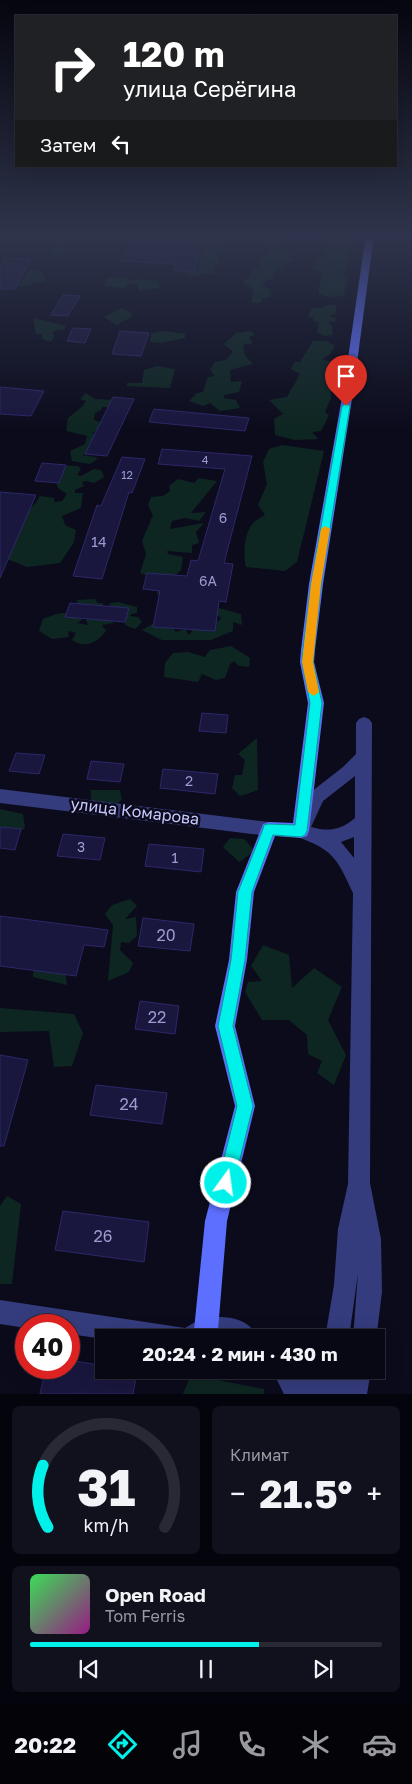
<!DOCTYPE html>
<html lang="ru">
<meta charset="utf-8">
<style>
:root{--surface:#080815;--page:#11111e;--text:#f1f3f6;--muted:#989aa0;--line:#292934;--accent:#00f1e9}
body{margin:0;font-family:"Golos Text",sans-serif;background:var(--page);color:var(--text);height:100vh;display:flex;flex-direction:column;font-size:19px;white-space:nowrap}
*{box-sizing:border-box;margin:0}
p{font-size:16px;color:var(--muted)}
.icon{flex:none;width:28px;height:28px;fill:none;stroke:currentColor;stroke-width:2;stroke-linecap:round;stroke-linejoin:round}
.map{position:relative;height:1394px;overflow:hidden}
.drawer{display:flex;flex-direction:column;gap:12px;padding:12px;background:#04040c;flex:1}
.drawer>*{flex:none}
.banner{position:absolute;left:15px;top:15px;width:382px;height:152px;border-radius:0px;box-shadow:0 5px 20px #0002,0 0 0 1px var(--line);background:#202124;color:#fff;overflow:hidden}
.speed{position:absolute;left:15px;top:1314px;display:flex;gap:10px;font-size:25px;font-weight:700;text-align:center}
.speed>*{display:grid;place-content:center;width:65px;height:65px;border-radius:50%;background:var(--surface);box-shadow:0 5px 20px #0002,0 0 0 1px var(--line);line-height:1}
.speed .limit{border:8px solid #d22;background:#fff;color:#111}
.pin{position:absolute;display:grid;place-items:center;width:42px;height:42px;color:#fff;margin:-51px -21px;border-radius:50% 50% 50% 0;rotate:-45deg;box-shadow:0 0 5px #0007}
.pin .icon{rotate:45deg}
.me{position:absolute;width:55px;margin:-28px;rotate:14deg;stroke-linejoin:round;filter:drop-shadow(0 0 4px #0008)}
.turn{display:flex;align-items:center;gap:18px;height:105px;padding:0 25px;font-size:22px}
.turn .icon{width:65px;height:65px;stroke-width:2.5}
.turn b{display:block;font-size:35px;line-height:42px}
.then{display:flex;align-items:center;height:48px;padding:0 25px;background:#0003;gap:10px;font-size:19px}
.big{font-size:38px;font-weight:700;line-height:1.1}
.drawer .card{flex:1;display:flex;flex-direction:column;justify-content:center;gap:8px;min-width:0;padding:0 18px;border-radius:8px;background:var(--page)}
.drawer .dial{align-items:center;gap:0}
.dial svg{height:130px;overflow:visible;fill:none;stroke:var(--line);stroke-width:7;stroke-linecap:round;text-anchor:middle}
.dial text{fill:var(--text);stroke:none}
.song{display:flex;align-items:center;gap:15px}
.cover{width:60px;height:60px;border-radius:8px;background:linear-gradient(135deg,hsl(130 70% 55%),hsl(310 70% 35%))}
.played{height:5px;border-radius:2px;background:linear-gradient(90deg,var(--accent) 65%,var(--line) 65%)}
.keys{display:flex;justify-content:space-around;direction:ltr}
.heat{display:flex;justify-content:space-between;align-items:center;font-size:28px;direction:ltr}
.drawer .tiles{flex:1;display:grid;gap:12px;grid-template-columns:1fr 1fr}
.card:last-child{grid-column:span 2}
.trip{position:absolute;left:95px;top:1329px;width:290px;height:50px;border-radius:0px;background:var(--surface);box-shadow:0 5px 20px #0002,0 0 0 1px var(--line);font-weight:700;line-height:50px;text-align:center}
.tabs{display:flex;height:80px;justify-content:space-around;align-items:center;background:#030308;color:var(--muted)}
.tabs .icon{width:35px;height:35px}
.tabs .active{color:var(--accent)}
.tabs b{font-size:22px;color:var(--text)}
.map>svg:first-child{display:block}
.green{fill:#0e2622}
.building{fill:#19173e;stroke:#2c286a}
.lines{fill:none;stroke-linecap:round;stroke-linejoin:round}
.street{fill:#353c7d;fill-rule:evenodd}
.secondary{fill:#5d6fff;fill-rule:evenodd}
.route{fill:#00f1e9;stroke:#009d97}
.slow{fill:#f59e0b}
.labels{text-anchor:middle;stroke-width:5;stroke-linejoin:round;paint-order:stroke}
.far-number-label{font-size:11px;fill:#9b9bcf}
.number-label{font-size:14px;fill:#9b9bcf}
.street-label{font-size:16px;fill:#c6c7ff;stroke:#0b0b1c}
.near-number-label{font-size:16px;fill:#9b9bcf}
</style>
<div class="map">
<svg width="412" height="1394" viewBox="0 0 412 1394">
<rect width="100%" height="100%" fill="#0b0b1c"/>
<g class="green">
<polygon points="60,234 81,234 84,238 78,241 67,242 62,250 64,253 58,256 50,254 52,245"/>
<polygon points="227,234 230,235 232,242 223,246 228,249 217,254 220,265 213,265 214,274 201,273 196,277 186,275 184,271 198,270 206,241 211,240 213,236 209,235"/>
<polygon points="268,234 294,234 282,240 284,250 294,254 287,255 293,260 277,270 273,279 267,280 262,286 271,290 271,296 263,298 260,303 251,303 254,290 243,282 250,276 250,273 260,266 260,258 269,252 266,243 269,238"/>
<polygon points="324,234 355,234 349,235 353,237 346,267 342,273 348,278 344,292 345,295 331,298 318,293 322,273 312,268 317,258 326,257 321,249 323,246 335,246 333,242 324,240"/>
<polygon points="29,270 39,270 43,274 46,281 18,287"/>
<polygon points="125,276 130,281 141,279 157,281 160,288 139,291 137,284 129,284 124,288 104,286 107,278"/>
<polygon points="326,305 337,305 335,314 329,316 336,318 335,322 331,321 328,324 332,325 333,335 325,336 317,332 319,323 313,321 314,317 308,317 311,308 322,308"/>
<polygon points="121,308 132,313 131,317 117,325 104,317"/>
<polygon points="33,318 66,326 64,330 56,330 52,334 55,335 51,342 42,339 42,334 36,334"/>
<polygon points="164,331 185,334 185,338 161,343 150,342 151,333"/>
<polygon points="251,331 255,335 249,337 253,343 243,345 245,355 253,364 230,370 231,382 242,381 239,392 224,395 224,398 236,400 240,408 220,411 210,403 203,406 189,401 197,393 203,392 208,377 215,376 210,370 215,362 226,360 233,352 224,344 236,333"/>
<polygon points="313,341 326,341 335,346 329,355 322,359 339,364 340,368 330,368 328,371 331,372 331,398 325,412 329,415 321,431 312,432 318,439 295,440 275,435 274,419 283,414 269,400 287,397 300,374 291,369 295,362 300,362"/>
<polygon points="157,366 175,369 170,388 127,386 127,383 142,383 144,370"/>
<polygon points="86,393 95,399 117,400 112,407 102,407 101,410 95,413 94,420 105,424 103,428 92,433 102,435 101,449 82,455 95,457 98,459 90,464 72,461 70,451 85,444 87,436 66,431 68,418 83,406 86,401 80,399"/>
<path d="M 282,445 L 324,451 L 297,562 L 285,571 L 246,567 C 243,554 244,532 254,522 C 257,519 262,517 265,515 L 258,505 L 267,484 L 263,462 L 269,449 Z"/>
<polygon points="58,465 78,466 81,469 77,475 81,476 94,469 101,470 104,477 94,483 86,481 82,482 84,486 75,490 75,493 83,493 81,508 62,516 65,525 76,530 74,542 60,563 27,567 2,557 25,512 35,504 40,496 54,498 54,502 62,501 67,494 58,488 55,479"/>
<polygon points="199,478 217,481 191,513 206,512 199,521 185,518 172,521 170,529 204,523 196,532 199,543 192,545 192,553 167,551 168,554 183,557 181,570 175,576 176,595 157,595 159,585 153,578 140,573 146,554 142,541 153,515 148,505 151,497 163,496 170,491 169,486 178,479 194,483"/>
<path d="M 96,599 L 97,603 L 103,603 L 103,609 L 109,609 L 110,603 L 118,602 L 137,607 L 137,613 L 131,614 L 130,616 L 138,617 L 142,622 L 135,629 L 125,625 L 124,614 L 108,617 L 114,623 L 102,625 L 106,631 C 97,643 85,649 72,640 L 76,633 L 68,631 L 69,637 L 52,639 L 39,631 L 43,619 C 61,612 66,610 82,620 L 77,623 L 88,625 L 86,620 L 88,615 L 84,614 L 76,600 Z"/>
<polygon points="219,608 241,614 242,625 233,622 233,631 211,640 162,640 142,630 160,620 171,625 176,632 185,629 189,635 195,627 207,628 221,619 219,616 208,616"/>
<polygon points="231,646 250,658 249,667 239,666 234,661 230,664 225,678 216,680 202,674 198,682 164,677 165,663 173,653 188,652 205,657 210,650"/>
<polygon points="257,738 258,790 240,796 232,788 235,775 242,775 245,760 238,754"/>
<polygon points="91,790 120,790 122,800 104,812 91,807"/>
<polygon points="0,809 23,814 25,828 11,838 0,837"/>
<polygon points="230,838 244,839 255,851 239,862 223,847"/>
<polygon points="130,899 137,906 125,919 136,917 137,936 129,943 121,942 120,950 133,963 129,972 108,981 113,925 105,914 112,905"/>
<polygon points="263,945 289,955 292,988 314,968 342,987 328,1020 346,1055 334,1085 317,1073 322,1061 308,1054 307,1035 289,1020 262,1020 245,992 248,982 262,981 251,966"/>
<polygon points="34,964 65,969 67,985 33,977"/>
<polygon points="0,1008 74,1014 83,1033 72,1066 54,1067 49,1031 0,1032"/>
<polygon points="7,1196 21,1204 12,1284 0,1284 0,1206"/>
<polygon points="191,1375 264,1389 264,1394 183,1394"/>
</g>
<g class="building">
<polygon points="132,234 205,234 194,272 173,270 176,264 120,261"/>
<polygon points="5,258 31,259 15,289 0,289 0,267"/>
<polygon points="63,295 80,296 68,316 51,315"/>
<polygon points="73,328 91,329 85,343 67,341"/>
<polygon points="120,331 149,333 141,356 112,354"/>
<polygon points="0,387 44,391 31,416 0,414"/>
<polygon points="113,397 134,399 107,456 85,454"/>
<polygon points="154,409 249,418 245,431 149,422"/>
<polygon points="162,449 252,456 224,563 233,564 226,602 219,601 215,631 153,627 160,591 143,589 147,573 187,576 191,560 198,561 225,469 158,464"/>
<polygon points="122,457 145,459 132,493 129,492 102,579 73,576 97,505 101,506"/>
<polygon points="42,463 66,465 59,483 35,481"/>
<polygon points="0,492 36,495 0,578"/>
<polygon points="70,603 129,608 125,622 65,617"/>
<polygon points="202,713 228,715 226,733 199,731"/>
<polygon points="16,753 45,755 39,774 9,771"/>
<polygon points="91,761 124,764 120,782 87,779"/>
<polygon points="163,769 218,774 215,794 160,788"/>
<polygon points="0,827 21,829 15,850 0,848"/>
<polygon points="63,834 105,838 100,860 57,856"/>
<polygon points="149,844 204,849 201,872 145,866"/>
<polygon points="0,916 108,930 104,947 84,945 76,976 0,966"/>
<polygon points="143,918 194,924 190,951 138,946"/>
<polygon points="140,1001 179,1006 175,1034 135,1029"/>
<polygon points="0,1055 28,1060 4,1146 0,1146"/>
<polygon points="96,1085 167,1093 162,1124 90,1115"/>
<polygon points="63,1211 149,1222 144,1262 55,1250"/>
<polygon points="69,1360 104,1366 104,1370 137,1372 133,1394 40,1394 46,1368 69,1368"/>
</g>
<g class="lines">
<g class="street">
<path d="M 364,717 L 369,719 L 372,723 L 370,1183 L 381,1239 L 382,1292 L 376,1340 L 376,1338 L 353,1338 L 358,1273 L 349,1338 L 325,1338 L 334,1285 L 338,1229 L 348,1184 L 353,893 C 336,856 333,850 295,836 L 293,831 L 311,792 L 343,767 L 356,754 L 356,723 L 359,719 ZM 355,776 L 355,818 C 341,830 329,832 311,827 L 323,801 ZM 354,837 L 354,858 L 341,842 Z"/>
<polygon points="0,789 269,822 275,824 277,829 275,834 269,836 0,803"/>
<path d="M 0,1300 L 185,1328 C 192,1324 199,1319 207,1318 C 226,1315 250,1318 258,1338 L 104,1339 L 69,1334 L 69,1325 L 26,1325 L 26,1328 L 0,1324 Z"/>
<polygon points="272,1370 298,1370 302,1377 308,1370 371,1370 367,1394 284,1394"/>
</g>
<polygon class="secondary" points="366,234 374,234 354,386 323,584 315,650 314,662 324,703 309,831 307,836 301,838 275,836 254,892 247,960 235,1026 255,1106 227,1221 218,1330 215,1338 197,1338 194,1330 205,1221 235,1106 215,1026 229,960 236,892 263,824 269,822 293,823 308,703 300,662 301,650 309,584 344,386"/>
</g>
<linearGradient id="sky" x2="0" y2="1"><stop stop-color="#06060f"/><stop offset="0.55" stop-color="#2e344b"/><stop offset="1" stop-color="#2e344b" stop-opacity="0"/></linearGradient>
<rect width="412" height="429" fill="url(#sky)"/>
<polygon class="route" points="346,403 350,406 321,584 314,650 313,662 322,703 307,831 305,835 301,837 273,835 252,892 245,960 233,1026 253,1106 234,1183 232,1189 226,1191 220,1189 218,1183 237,1106 218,1026 231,960 238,892 263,829 264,825 269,824 295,825 310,703 302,662 303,650 311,584 342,406"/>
<polygon class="slow" points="325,526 330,529 321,584 313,662 319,692 314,696 308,692 302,662 311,584 321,529"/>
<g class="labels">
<g class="far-number-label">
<text x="205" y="464">4</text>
<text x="127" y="479">12</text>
</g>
<g class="number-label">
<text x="223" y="523">6</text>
<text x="99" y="547">14</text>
<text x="208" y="586">6А</text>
<text x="189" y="786">2</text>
<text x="81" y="852">3</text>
<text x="175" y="863">1</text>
</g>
<g class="street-label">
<text transform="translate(135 811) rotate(7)" y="6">улица Комарова</text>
</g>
<g class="near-number-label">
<text x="166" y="941">20</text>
<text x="157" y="1023">22</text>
<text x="129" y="1110">24</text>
<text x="103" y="1242">26</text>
</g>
</g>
</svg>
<div class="speed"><div class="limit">40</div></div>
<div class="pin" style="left:346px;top:406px;background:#d93025"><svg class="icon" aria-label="arrive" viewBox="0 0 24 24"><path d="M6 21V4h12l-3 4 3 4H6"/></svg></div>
<svg class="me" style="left:226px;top:1183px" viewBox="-20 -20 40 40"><circle r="17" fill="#00f1e9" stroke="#fff" stroke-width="3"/><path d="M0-11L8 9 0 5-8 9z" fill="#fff"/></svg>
<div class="trip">20:24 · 2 мин · 430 m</div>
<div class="banner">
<div class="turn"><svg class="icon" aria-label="right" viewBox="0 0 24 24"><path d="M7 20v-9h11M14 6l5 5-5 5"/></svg><div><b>120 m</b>улица Серёгина</div></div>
<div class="then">Затем<svg class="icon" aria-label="left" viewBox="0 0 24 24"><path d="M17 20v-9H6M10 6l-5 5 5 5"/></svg></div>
</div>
</div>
<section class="drawer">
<div class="tiles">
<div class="card dial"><svg viewBox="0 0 100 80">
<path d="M14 69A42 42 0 1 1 86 69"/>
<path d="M14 69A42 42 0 0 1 11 31" stroke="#00f1e9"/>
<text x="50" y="56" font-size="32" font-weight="700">31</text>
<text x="50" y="72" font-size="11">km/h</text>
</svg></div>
<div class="card"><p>Климат</p>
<div class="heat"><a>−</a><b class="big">21.5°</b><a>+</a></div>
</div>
<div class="card">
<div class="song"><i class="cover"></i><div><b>Open Road</b><p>Tom Ferris</p></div></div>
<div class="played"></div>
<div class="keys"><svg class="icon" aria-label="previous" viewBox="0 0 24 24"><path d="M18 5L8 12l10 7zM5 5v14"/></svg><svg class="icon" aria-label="pause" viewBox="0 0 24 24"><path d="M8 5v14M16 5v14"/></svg><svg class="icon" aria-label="next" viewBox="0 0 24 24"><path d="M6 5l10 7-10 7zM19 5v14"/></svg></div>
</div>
</div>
</section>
<nav class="tabs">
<b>20:22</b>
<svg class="icon active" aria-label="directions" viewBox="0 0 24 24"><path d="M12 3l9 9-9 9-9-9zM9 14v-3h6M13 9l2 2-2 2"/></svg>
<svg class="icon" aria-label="music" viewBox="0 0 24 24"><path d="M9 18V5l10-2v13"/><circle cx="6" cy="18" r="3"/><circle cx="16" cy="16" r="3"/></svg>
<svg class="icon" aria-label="phone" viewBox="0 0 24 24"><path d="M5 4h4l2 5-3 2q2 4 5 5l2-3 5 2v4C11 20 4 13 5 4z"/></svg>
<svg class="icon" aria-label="climate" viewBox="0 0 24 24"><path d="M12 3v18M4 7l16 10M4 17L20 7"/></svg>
<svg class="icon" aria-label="car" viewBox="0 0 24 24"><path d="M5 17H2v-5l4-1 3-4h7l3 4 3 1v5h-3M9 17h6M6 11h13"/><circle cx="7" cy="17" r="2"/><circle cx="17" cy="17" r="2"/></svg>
</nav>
